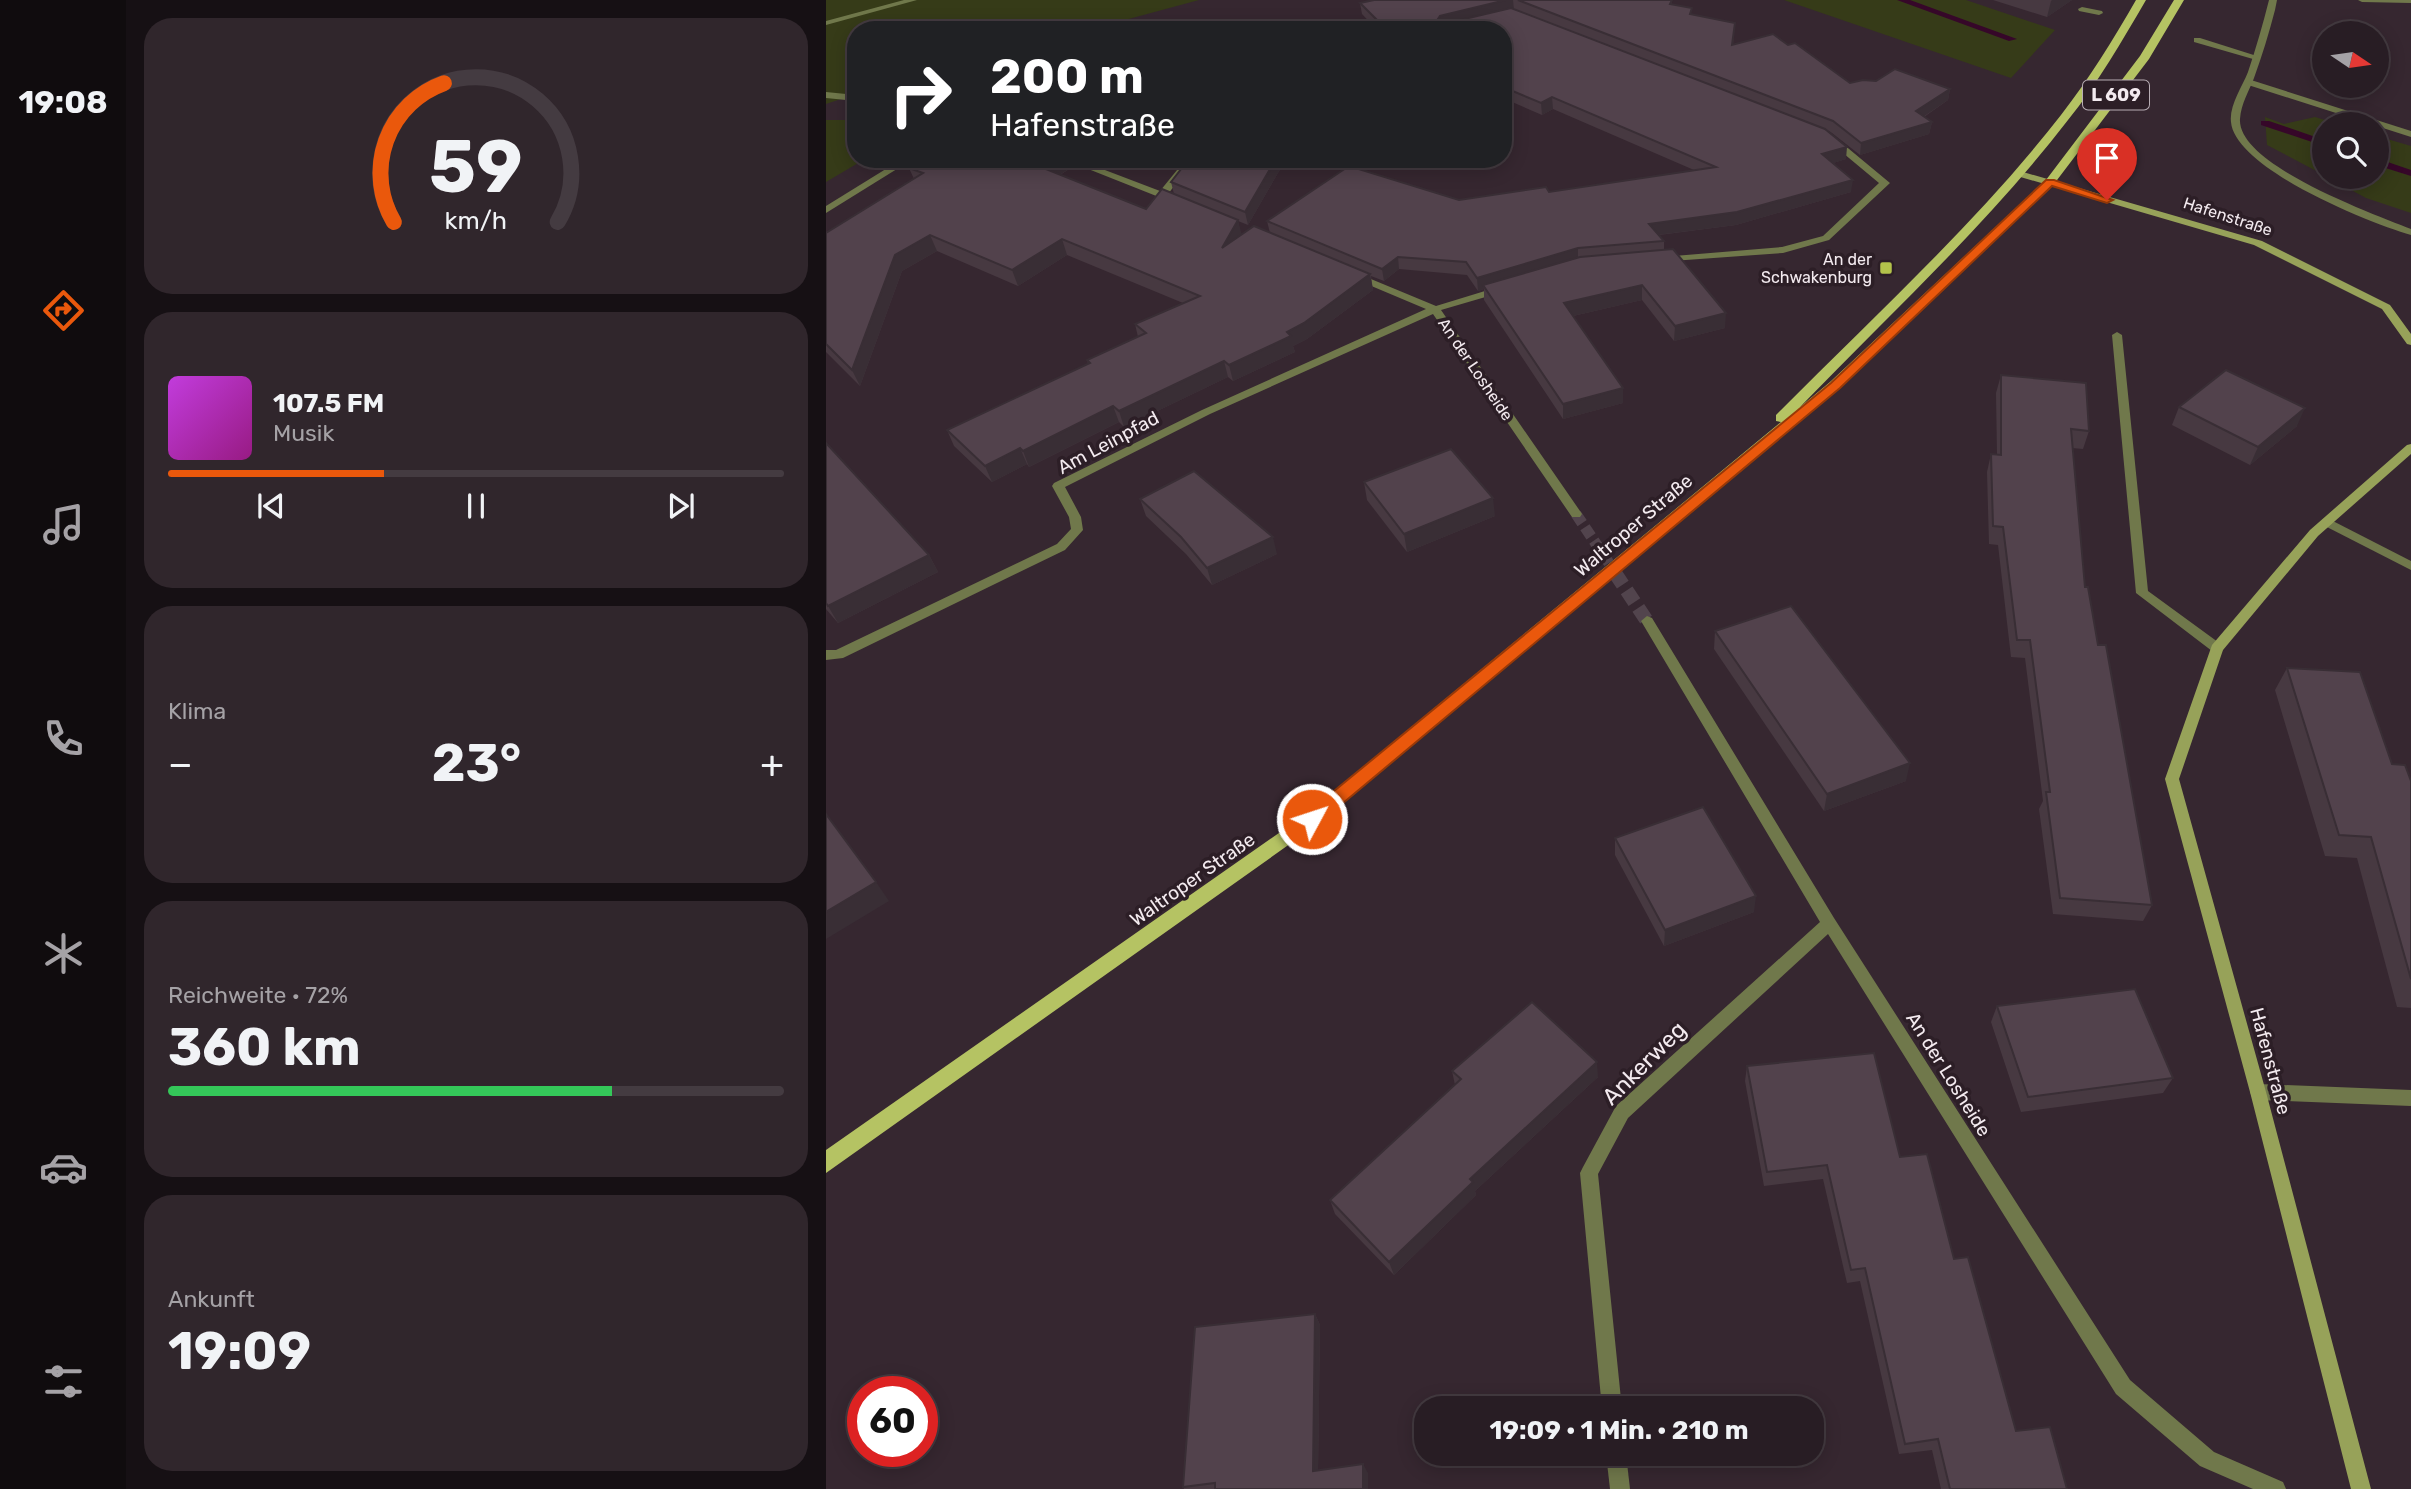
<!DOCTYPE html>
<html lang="de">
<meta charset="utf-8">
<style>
:root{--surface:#281d24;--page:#30262c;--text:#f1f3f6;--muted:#a5a2a6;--line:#443b41;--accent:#ea580c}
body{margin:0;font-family:Rubik,sans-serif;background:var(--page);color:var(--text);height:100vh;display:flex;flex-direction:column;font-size:26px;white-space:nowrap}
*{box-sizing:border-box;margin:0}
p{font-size:23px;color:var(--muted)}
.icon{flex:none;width:38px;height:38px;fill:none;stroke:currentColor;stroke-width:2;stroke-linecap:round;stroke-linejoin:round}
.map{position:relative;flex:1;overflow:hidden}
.details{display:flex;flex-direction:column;gap:18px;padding:18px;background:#161014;width:700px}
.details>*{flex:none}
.banner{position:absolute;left:21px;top:21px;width:665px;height:147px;border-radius:28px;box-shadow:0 4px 18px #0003,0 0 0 2px var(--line);background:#202124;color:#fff;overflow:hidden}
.needle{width:46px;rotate:103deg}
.fabs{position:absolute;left:1486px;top:21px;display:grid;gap:14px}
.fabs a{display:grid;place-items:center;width:77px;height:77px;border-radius:50%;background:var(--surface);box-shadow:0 4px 18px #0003,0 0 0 2px var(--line);font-size:35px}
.speed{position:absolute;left:21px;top:1376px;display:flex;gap:14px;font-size:35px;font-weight:700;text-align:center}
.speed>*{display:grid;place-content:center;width:91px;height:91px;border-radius:50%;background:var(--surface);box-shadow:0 4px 18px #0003,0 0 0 2px var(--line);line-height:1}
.speed .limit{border:10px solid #d22;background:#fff;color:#111}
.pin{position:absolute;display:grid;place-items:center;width:60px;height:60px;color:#fff;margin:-72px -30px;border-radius:50% 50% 50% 0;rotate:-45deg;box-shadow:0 0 7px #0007}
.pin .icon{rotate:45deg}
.me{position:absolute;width:77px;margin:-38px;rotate:50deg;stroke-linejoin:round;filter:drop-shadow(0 0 5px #0008)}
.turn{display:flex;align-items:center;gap:24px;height:147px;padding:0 28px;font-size:32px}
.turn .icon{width:91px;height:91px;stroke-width:2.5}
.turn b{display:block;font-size:49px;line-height:60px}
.big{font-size:52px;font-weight:700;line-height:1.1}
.details .tile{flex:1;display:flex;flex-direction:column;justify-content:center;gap:10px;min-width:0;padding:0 24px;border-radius:28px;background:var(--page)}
.details .dial{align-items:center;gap:0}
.dial svg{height:182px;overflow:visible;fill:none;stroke:var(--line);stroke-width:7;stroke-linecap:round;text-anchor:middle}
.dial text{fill:var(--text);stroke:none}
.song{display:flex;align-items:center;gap:21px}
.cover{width:84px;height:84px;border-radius:10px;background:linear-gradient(135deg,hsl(290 70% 55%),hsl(310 70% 35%))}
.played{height:7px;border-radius:4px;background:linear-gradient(90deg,var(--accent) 35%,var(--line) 35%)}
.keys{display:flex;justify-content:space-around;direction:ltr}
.heat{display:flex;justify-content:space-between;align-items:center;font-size:38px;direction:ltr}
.charge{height:10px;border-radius:5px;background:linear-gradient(90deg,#34c759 72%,var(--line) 0)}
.trip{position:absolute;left:588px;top:1396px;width:410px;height:70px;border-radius:28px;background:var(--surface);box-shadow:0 4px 18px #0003,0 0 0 2px var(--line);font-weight:700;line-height:70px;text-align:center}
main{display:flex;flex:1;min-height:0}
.menu{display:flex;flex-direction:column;width:126px;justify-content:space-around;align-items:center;background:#100c0e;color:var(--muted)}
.menu .icon{width:49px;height:49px}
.menu .active{color:var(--accent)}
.menu b{font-size:32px;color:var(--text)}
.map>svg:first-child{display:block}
.green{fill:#363b18}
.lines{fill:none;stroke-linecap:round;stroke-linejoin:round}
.stream{fill:#360729;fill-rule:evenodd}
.street-tunnel-far1{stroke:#52444d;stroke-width:11;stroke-dasharray:11 5;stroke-linecap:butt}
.street-tunnel{stroke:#52444d;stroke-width:14;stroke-dasharray:14 7;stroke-linecap:butt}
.lane{fill:#70784b;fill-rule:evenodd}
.street{fill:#70784b;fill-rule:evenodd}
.secondary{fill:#97a259;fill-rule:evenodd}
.primary{fill:#b5c363;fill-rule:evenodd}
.wall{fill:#473941}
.shaded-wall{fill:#392e35}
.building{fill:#52424c;stroke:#392e35;stroke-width:2}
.route{fill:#ea580c;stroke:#983908;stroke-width:2}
.poi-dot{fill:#b3c24b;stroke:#2c1e26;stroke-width:2.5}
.labels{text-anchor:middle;stroke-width:7;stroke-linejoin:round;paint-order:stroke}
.far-street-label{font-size:16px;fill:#f3eaef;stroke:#2c1e26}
.far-poi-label{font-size:16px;fill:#f3eaef;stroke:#2c1e26;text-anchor:end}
.shield{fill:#2c1e26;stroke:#b7adb3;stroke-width:2}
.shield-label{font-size:18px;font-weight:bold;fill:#f3eaef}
.street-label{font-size:19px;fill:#f3eaef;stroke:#2c1e26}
.near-street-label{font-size:23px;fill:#f3eaef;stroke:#2c1e26}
</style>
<main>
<nav class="menu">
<b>19:08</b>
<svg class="icon active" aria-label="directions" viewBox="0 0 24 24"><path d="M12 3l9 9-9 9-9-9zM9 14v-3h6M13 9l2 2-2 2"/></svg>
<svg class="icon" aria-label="music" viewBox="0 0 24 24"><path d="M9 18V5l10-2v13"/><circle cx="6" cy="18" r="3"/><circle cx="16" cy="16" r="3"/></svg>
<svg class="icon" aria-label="phone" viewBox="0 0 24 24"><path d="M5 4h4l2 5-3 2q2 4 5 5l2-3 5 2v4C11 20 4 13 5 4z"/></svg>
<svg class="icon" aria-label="climate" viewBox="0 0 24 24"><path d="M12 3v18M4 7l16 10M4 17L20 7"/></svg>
<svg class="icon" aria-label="car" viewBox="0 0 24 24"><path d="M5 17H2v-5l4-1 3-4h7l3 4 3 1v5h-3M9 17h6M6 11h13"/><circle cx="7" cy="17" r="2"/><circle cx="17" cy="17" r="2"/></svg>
<svg class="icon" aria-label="filters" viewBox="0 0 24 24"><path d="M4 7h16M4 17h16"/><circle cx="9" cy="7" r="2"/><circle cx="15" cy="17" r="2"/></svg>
</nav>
<section class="details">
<div class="tile dial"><svg viewBox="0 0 100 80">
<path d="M14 69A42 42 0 1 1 86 69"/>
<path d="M14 69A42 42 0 0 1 36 8" stroke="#ea580c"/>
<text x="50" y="56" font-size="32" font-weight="700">59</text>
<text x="50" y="72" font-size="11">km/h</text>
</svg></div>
<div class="tile">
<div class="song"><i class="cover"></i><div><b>107.5 FM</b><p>Musik</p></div></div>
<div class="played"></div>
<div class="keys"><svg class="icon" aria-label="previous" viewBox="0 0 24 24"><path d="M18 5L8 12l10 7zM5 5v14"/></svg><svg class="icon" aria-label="pause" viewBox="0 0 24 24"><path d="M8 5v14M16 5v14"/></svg><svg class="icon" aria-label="next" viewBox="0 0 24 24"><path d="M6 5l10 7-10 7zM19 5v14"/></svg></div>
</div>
<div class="tile"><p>Klima</p>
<div class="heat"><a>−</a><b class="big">23°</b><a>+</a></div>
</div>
<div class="tile"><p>Reichweite · 72%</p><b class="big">360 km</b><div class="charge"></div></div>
<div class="tile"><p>Ankunft</p><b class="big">19:09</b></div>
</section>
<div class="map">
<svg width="1585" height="1489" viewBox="0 0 1585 1489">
<rect width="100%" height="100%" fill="#362730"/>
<g class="green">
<polygon points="0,0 373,0 262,30 30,30 30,94 0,104"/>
<polygon points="958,0 1140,0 1229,30 1185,78"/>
<polygon points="1439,117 1458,124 1489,117 1512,124 1498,124 1498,175 1441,145"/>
<polygon points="0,120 30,120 30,159 39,159 0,182"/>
<polygon points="1551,136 1585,146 1585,213 1540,198 1501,177 1550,177"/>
</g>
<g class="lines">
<g class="stream">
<polygon points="1071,0 1084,0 1191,39 1183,41"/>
<polygon points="1435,121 1443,121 1498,140 1498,146 1435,125"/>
<polygon points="1550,158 1585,170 1585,176 1550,165"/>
</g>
<polyline class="street-tunnel-far1" points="750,514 791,575"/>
<polyline class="street-tunnel" points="789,573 821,621"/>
<g class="lane">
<polygon points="78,0 91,0 0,25 0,21"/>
<polygon points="1256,7 1276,11 1277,13 1273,15 1253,11 1252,9"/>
<polygon points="1368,38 1374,38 1434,57 1427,59 1368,42"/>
<polygon points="1419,80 1425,80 1585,131 1585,137 1419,84"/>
<polygon points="1291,332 1296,335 1322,591 1396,645 1398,648 1396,651 1386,651 1310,593 1286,335"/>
</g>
<g class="street">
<path d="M 1443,0 L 1451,0 L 1449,10 C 1443,33 1436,56 1428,78 C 1423,91 1415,104 1414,119 C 1411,165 1548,214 1585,229 L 1585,235 C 1544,223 1409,169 1405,122 C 1403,106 1416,87 1422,72 C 1430,48 1437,24 1443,0 Z"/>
<polygon points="1532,0 1585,0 1585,3 1536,2"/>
<polygon points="0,92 30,95 30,101 0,98"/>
<polygon points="1005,139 1011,139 1064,183 1003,240 957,253 832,262 832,258 836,257 956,247 997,236 1053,183 1005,143"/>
<polygon points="76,159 87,159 0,213 0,206"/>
<polygon points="237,159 250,159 334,191 360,159 369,159 342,194 351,198 351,202 348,203"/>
<polygon points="528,272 610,306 672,287 680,287 680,291 615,310 754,511 756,514 754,517 746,517 607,314 384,414 239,487 255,517 257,530 239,550 17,658 0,660 0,650 10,650 231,544 245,529 243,517 226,486 228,483 376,410 600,309 524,277 524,273"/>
<polygon points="1501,518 1585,561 1585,570 1497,525 1495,522 1497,519"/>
<polygon points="821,616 826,618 1008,918 1304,1380 1388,1452 1457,1482 1460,1489 1427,1489 1374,1466 1290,1394 1002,934 802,1118 772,1174 796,1409 776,1409 754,1173 757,1167 790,1106 994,922 815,621"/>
<polygon points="1432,1084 1585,1090 1585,1106 1432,1100 1426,1097 1424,1092 1426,1087"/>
<polygon points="780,1454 800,1454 804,1489 784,1489"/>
</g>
<g class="secondary">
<polygon points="1191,172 1197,172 1436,241 1564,305 1585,334 1585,345 1581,344 1556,309 1428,245 1191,176"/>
<polygon points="1585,444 1585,454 1492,536 1397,650 1353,779 1440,1092 1545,1489 1525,1489 1424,1092 1339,779 1386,645 1484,530 1581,445"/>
</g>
<path class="primary" d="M 1310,0 L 1320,0 C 1296,41 1272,83 1242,120 C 1162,224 1065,313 974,407 L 1004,382 L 1220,180 L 1314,56 L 1348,0 L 1358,0 L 1323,59 L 1228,184 L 1014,388 L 492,824 L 0,1173 L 0,1150 L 480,814 L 955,422 L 950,421 L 950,415 C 1047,317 1150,224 1235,115 C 1263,79 1287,40 1310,0 Z"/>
</g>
<g class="wall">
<polygon points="548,0 846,0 846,5 866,15 909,23 907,45 962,45 1024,83 1124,89 1122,100 1098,117 1106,122 1103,134 1034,155 1006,133 1001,130 1020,159 1007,163 1025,192 910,225 833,235 838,241 838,250 899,328 848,341 816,300 747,316 797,388 797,403 737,419 658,300 658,289 652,291 641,275 573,269 558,281 545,276 547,290 481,339 467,346 469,352 407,381 402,377 298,427 293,422 203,467 201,464 166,482 128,446 121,430 262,364 261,360 312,337 309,324 357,303 241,255 192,286 111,251 76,271 34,386 0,352 0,233 88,179 83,168 100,159 246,159 248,166 234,175 320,209 348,194 345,182 460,159 422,225 412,221 415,235 444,233 441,221 633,200 723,192 868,170 727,109 716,115 677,98 677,30 551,30 536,14 534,3"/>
<polygon points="1167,0 1246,0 1221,17"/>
<polygon points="1175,375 1263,431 1257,449 1246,448 1259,587 1272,645 1326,905 1317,921 1227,914 1213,809 1217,801 1199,658 1185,657 1172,545 1163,544 1161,472 1165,454 1171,455 1170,393"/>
<polygon points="1353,407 1471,426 1424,465 1346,425"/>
<polygon points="0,443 103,555 112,572 12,623 0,609"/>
<polygon points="538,482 669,516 581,552 541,500"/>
<polygon points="314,499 451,554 386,585 360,554 320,516"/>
<polygon points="889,631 1080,781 998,811 888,649"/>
<polygon points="1461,668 1585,781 1585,1008 1571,1007 1531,858 1499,856 1449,690"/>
<polygon points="789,838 928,912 838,946 789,855"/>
<polygon points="1171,1006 1347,1078 1337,1093 1195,1112 1165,1022"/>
<polygon points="921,1066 1074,1157 1128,1259 1190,1431 1241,1489 1115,1489 1106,1450 1073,1454 1034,1281 1021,1283 997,1179 938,1186 919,1081"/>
<polygon points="626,1071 772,1077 649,1191 650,1195 568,1275 509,1214 504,1200 629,1085"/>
<polygon points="489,1314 494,1325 492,1470 542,1473 542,1489 358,1489 357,1487"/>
</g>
<g class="shaded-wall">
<polygon points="680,0 687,0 688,10 615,27 612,19 614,16"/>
<polygon points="1226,0 1246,0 1221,17 1225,1"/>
<polygon points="1124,89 1122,100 1088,123 1090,111"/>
<polygon points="726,97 727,109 716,115 715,103"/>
<polygon points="1106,122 1103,134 1034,155 1035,143"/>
<polygon points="1021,147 1020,159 995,167 996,154"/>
<polygon points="229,159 246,159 248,166 220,183 215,167"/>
<polygon points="450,159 460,159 422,225 419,212"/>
<polygon points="1027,180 1025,192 910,225 823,236 823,224"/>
<polygon points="412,220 416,236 396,248"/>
<polygon points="104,235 111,251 76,271 34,386 26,370 69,255"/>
<polygon points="236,239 241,255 192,286 186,270"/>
<polygon points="752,248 752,260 657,285 658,289 652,291 651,278"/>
<polygon points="572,257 573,269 558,281 556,269"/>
<polygon points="544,274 547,290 481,339 467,346 469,352 407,381 403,365 461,332"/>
<polygon points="816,285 816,300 738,318 738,303"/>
<polygon points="900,313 899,328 848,341 849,326"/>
<polygon points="398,361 402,377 298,427 293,411"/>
<polygon points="797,388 797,403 737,419 737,404"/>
<polygon points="287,406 293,422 203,467 197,451"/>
<polygon points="1479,408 1471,426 1424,465 1432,447"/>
<polygon points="194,448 201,464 166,482 159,466"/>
<polygon points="667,498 669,516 581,552 578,534"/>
<polygon points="447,537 451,554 386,585 381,568"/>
<polygon points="103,555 112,572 12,623 2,606"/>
<polygon points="1084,763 1080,781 998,811 1001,794"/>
<polygon points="50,882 63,901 0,939 0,912"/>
<polygon points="930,896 928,912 838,946 839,930"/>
<polygon points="771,1062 772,1077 649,1191 650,1195 568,1275 563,1262 644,1179"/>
<polygon points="489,1314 494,1325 492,1480 487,1471"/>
<polygon points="537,1464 542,1473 542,1489 537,1489"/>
</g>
<g class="building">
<polygon points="548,0 680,0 614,16 612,19 615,21 630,21 685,8 999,129 1021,147 996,154 1027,180 911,212 823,224 838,241 752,248 651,278 640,262 572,257 556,269 441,221 523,166 633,200 720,187 723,192 890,167 726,97 715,103 677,87 677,30 561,30 534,3"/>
<polygon points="692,0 846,0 844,4 866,8 864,14 909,23 906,45 947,34 962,45 969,43 1024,83 1037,80 1050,81 1069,69 1124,89 1090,111 1106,122 1035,143 1007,121"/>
<polygon points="471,25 487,30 467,30"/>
<polygon points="100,159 229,159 215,167 320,209 336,189 412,220 396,248 428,226 544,274 478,323 461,332 465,336 403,365 398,361 293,411 287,406 197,451 194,448 159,466 121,430 264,363 261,360 320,333 309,324 374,296 236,239 186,270 104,235 69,255 26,370 0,344 0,233 97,173 83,168"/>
<polygon points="363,159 450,159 419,212 345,182"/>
<polygon points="847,249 900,313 849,326 816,285 738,303 797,388 737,404 657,285 754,257"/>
<polygon points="1400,370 1479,408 1432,447 1353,407"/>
<polygon points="1175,375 1260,383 1263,431 1245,429 1259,587 1262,587 1272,645 1280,645 1326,905 1234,898 1220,792 1224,792 1204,640 1191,640 1177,527 1167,526 1165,454 1175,455"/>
<polygon points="0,443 103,555 2,606 0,603"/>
<polygon points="625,449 667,498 578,534 538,482"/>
<polygon points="368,471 447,537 381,568 355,537 314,499"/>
<polygon points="965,606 1084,763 1001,794 889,631"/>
<polygon points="1461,668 1534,672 1566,764 1579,765 1585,781 1585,979 1545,837 1513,835"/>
<polygon points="877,807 930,896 839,930 789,838"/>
<polygon points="0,814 50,882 0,912"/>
<polygon points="1309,989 1347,1078 1202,1097 1171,1006"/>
<polygon points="706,1002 771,1062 644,1179 647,1182 563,1262 504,1200 635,1079 626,1071"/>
<polygon points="1048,1053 1074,1157 1101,1154 1128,1259 1142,1257 1190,1431 1224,1427 1241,1489 1124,1489 1112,1439 1079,1444 1039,1268 1025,1270 1001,1165 941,1172 921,1066"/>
<polygon points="489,1314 487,1471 537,1464 537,1489 389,1489 389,1483 357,1487 369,1327"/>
</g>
<polygon class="route" points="1220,180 1228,180 1287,200 1281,203 1226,186 1014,388 492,824 480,824 477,819 480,814 1005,383"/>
<rect class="poi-dot" x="1053" y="261" width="14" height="14" rx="3.5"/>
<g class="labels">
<g class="far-street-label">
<text transform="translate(1402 216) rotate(18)" y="6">Hafenstraße</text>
<text transform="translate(650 369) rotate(56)" y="6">An der Losheide</text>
</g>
<g class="far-poi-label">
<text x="1046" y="265">An der<tspan x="1046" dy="18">Schwakenburg</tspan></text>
</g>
<rect class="shield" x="1257" y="80.5" width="66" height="29" rx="5"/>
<g class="shield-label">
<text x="1290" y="101">L 609</text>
</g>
<g class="street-label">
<text transform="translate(282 442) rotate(-28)" y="7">Am Leinpfad</text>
<text transform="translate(807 525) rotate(-40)" y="7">Waltroper Straße</text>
<text transform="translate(366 879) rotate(-35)" y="7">Waltroper Straße</text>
<text transform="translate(1445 1061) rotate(75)" y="7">Hafenstraße</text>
<text transform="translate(1123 1074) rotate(58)" y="7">An der Losheide</text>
</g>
<g class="near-street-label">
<text transform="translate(818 1063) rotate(-45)" y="8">Ankerweg</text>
</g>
</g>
</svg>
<div class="fabs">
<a><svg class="needle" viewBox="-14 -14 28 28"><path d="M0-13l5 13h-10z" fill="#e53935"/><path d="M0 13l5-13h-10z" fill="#a5a2a6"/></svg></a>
<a><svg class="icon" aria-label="search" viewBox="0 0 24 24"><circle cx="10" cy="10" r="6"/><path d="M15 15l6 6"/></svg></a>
</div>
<div class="speed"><div class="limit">60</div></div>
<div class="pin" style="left:1281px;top:200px;background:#d93025"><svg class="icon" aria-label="arrive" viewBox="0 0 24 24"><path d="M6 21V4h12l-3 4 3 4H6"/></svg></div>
<svg class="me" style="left:486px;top:819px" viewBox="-20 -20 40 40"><circle r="17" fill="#ea580c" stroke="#fff" stroke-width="3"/><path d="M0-11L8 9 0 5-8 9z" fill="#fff"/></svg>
<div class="trip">19:09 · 1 Min. · 210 m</div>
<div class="banner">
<div class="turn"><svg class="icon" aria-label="right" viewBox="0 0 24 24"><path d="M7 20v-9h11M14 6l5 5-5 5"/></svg><div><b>200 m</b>Hafenstraße</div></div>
</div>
</div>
</main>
